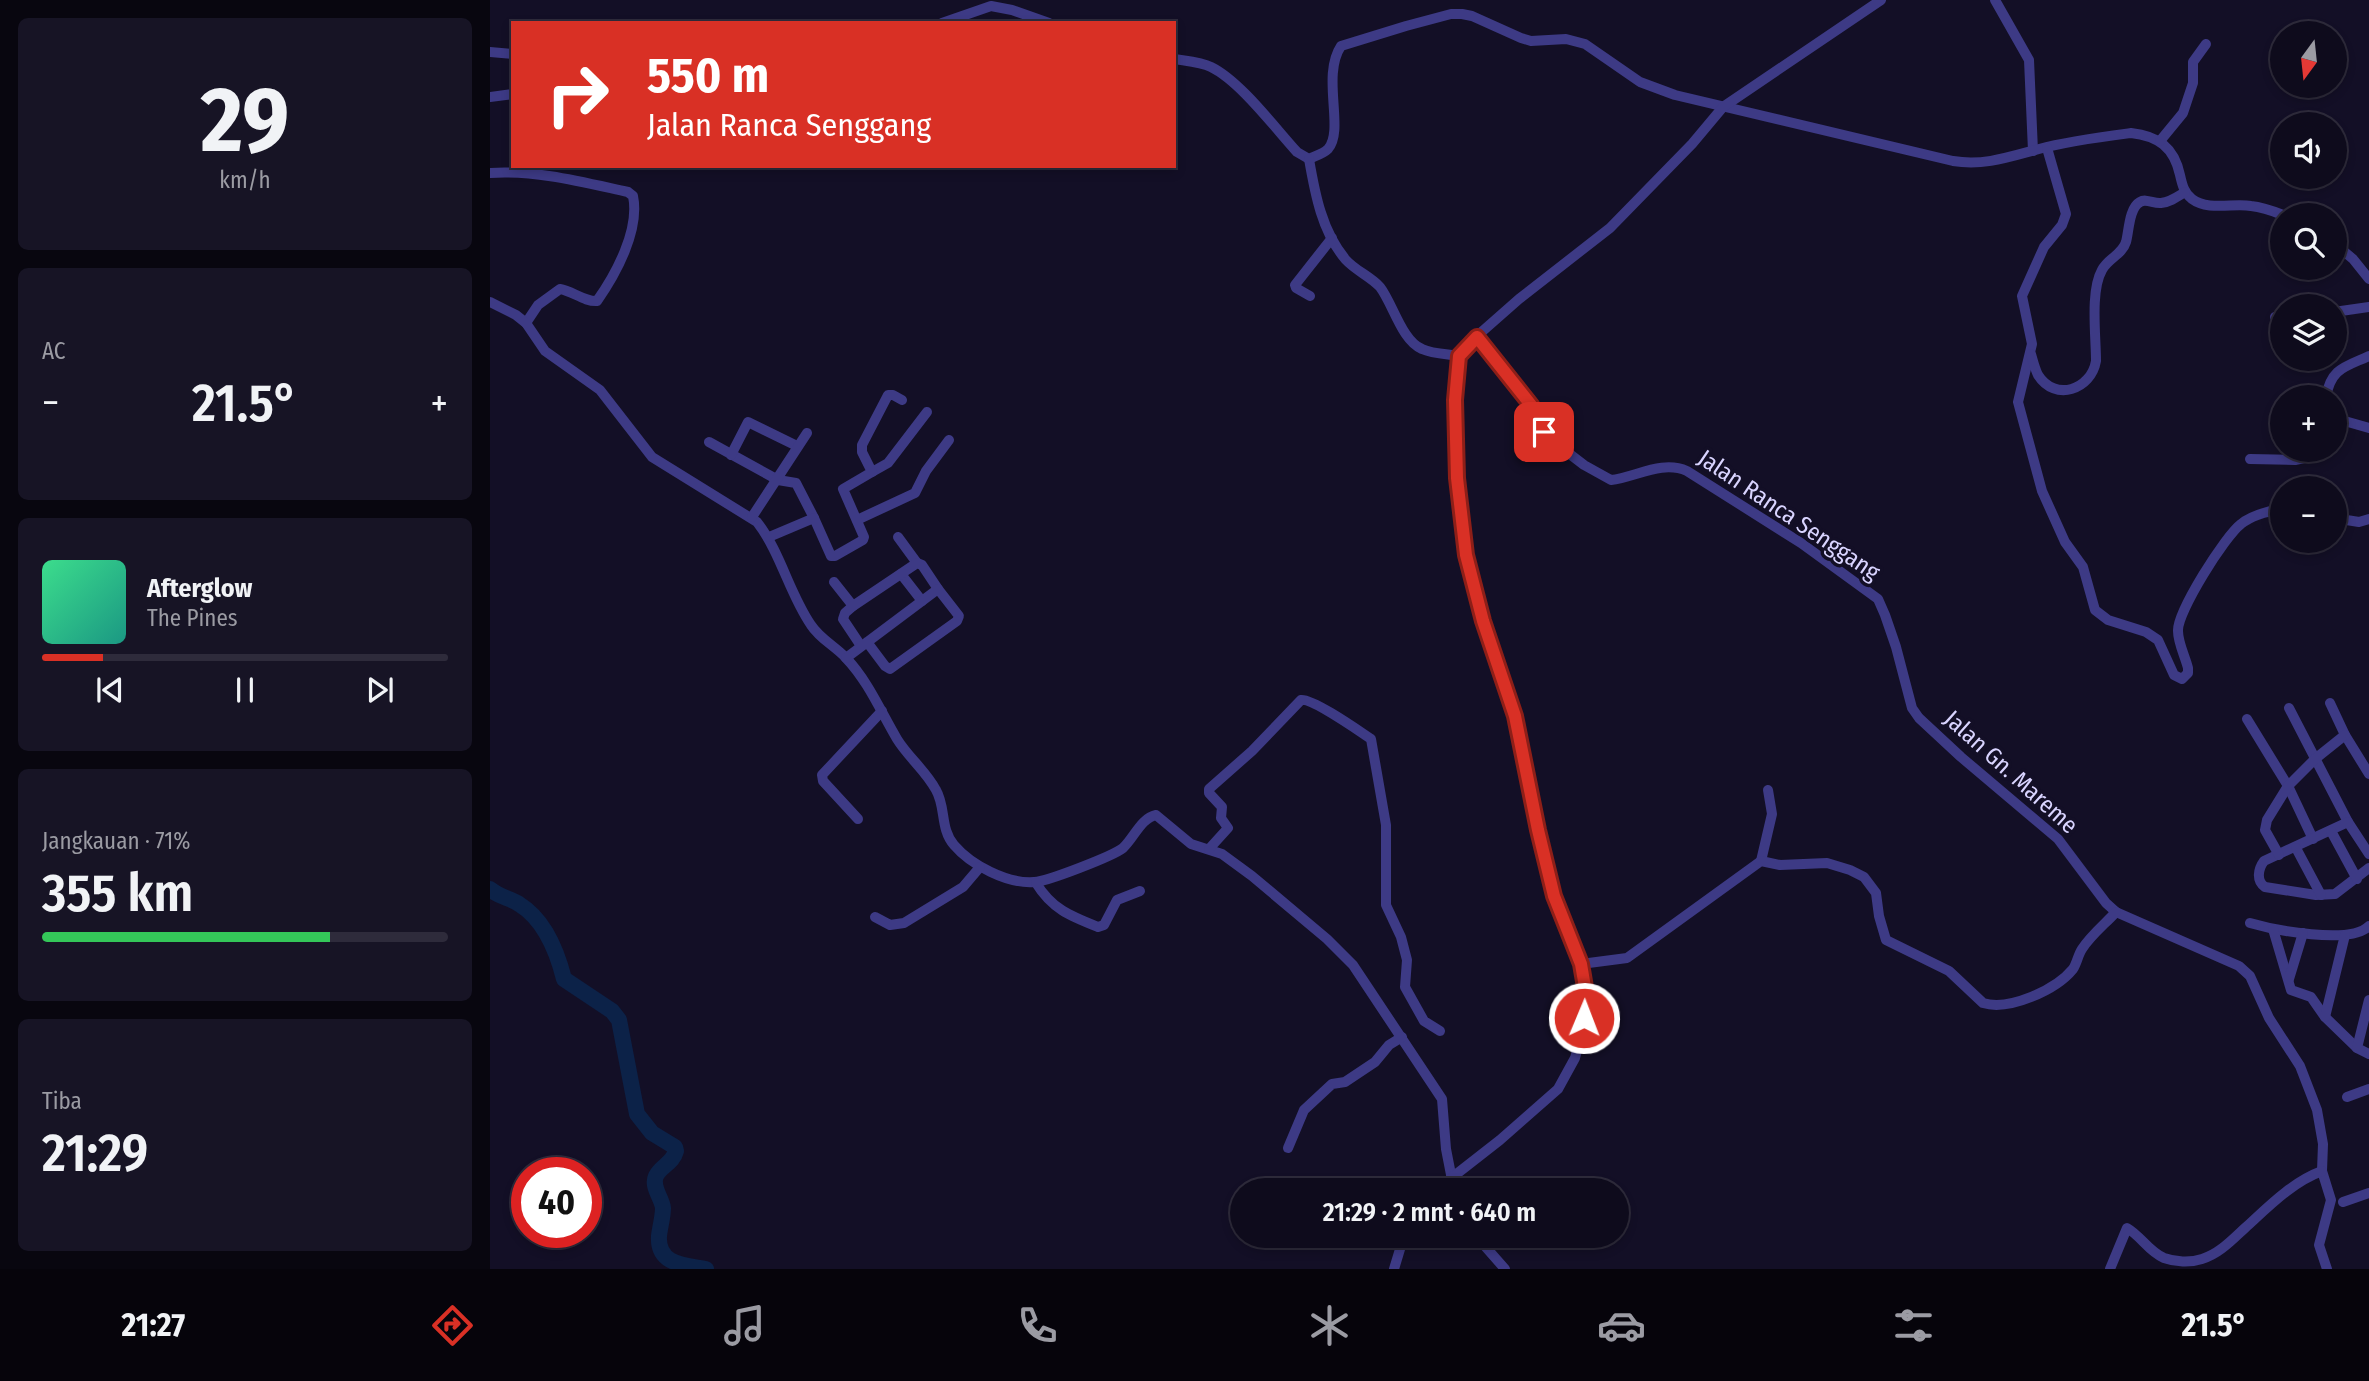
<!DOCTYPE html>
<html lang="id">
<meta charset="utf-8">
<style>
:root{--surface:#0e0b1c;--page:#171425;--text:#f1f3f6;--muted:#9b9ba3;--line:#2e2b3b;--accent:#d93025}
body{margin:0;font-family:"Fira Sans Condensed",sans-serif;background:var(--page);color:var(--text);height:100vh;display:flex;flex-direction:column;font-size:26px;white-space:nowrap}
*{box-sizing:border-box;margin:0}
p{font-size:23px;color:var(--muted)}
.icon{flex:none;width:38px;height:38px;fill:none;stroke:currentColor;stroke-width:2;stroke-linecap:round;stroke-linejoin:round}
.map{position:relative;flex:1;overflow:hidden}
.sheet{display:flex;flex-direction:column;gap:18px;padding:18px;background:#08060f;width:490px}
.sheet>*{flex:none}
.banner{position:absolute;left:21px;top:21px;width:665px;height:147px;border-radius:0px;box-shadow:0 4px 10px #0003,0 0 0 2px var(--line);background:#d93025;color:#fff;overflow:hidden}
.needle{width:46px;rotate:195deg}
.controls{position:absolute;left:1780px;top:21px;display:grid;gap:14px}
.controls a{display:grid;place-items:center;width:77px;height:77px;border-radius:50%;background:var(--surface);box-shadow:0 4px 10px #0003,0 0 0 2px var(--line);font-size:35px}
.speed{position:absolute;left:21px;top:1157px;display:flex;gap:14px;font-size:35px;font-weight:700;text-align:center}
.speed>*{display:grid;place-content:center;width:91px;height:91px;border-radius:50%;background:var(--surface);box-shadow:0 4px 10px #0003,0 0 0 2px var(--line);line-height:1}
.speed .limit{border:10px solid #d22;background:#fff;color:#111}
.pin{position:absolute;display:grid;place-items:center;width:60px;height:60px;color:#fff;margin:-30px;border-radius:14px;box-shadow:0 4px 10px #0006}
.me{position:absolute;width:77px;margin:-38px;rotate:1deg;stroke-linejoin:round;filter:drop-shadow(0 0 5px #0008)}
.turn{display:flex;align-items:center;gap:24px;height:147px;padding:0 21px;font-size:32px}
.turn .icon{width:91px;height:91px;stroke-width:2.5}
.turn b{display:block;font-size:49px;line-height:60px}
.big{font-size:52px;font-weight:600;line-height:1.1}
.sheet .tile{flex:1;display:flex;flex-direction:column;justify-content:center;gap:10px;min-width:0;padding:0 24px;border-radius:10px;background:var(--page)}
.sheet .dial{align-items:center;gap:0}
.dial b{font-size:91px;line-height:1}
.song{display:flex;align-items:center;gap:21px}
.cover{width:84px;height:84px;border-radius:10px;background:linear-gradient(135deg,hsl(150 70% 55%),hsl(170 70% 35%))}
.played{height:7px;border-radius:4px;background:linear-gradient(90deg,var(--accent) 15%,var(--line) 15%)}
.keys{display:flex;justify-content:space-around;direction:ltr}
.heat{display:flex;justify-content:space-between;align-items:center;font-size:38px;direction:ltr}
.charge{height:10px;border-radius:5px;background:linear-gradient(90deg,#34c759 71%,var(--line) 0)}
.trip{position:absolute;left:740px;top:1178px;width:399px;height:70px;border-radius:35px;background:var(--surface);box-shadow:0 4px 10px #0003,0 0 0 2px var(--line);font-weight:600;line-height:70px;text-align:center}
.menu{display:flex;height:112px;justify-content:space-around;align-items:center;background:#06040b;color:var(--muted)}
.menu .icon{width:49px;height:49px}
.menu .current{color:var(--accent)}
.menu b{font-size:32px;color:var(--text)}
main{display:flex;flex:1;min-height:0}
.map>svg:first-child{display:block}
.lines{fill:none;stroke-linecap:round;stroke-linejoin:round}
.river{stroke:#0c2248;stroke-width:16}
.minor{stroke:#3d3a85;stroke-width:10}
.route-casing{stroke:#8d1f18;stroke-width:18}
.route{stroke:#d93025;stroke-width:12}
.labels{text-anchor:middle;stroke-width:7;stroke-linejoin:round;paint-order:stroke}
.street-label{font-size:24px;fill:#d9d4ff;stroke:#130f26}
</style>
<main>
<section class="sheet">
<div class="tile dial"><b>29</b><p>km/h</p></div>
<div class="tile"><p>AC</p>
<div class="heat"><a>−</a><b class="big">21.5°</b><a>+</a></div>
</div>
<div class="tile">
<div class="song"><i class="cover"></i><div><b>Afterglow</b><p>The Pines</p></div></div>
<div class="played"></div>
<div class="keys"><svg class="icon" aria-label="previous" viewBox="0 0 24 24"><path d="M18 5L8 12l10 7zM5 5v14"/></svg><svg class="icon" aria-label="pause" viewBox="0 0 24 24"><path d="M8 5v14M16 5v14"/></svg><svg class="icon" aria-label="next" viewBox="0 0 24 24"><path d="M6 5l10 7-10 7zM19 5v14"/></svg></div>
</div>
<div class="tile"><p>Jangkauan · 71%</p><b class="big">355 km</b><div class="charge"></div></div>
<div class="tile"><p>Tiba</p><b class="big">21:29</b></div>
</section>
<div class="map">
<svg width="1879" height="1269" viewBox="0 0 1879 1269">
<rect width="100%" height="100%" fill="#130f26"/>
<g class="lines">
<path class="river" d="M 0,889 C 9,897 20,898 29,904 C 55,920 67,951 74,979 L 122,1011 L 129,1020 L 147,1114 L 162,1133 L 185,1147 L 186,1151 C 183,1163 171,1166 166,1176 C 161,1187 172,1198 173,1208 C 173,1217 170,1227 169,1236 C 167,1265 195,1265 216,1269"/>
<g class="minor">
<polyline points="1505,0 1539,60 1543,151"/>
<polyline points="452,23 501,6 522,10 559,23"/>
<polyline points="0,52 23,54"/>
<path d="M 684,59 C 696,61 711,62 721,67 C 750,81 785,128 807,152 L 819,159 C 825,156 833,154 838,149 C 855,130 831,76 851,46 L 916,26 L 961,14 L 972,14 L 982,16 L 1031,38 L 1041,41 L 1076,39 L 1095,44 L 1150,82 L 1185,95 L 1463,161 C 1494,166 1519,157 1549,149 C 1578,141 1610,137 1641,133 C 1668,136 1684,147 1690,175 C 1692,184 1694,193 1702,199 C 1718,211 1743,203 1761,206 C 1772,207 1783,211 1793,215"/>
<polyline points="0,97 23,94"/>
<polyline points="1670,141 1693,113 1703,83 1703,62 1716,44"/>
<path d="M 1557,148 L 1576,214 L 1572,225 L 1554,247 L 1532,296 L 1542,344 L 1528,402 L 1552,491 L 1575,542 L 1593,567 L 1605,610 L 1618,620 L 1656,632 L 1668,640 L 1684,675 L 1692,679 L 1698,673 L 1698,668 C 1695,656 1688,643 1688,631 C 1687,612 1735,536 1751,524 C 1762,515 1779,511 1792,509"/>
<path d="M 819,159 C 825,194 832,232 856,260 C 866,271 880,276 890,287 C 903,304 912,341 932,349 C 943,354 957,354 969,356"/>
<path d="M 0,173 C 47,170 92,182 138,192 L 143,196 C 150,230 126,274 107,301 C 95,302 82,291 70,289 L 48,305 L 36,323"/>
<polyline points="1844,243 1863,259 1879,279"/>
<polyline points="820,296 806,288 805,285 842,238"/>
<path d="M 0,302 L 26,315 L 36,323 L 55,351 L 110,390 L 162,457 L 267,522 C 291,553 299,593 321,625 C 330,639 345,646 356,658 C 378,681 391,712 407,739 C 418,757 436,771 446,790 C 456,807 450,829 464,845 C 481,865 517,884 544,882 C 556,882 623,856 633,848 C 644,838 651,818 666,815 L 701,844 L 732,854 L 762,876 L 837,939 L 863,965 L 952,1099 L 956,1149 L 964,1190"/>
<polyline points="1844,312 1879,307"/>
<polyline points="1785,317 1792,317"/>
<path d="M 987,336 L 1041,405 L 1055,435 L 1094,465 L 1121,480 C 1146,477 1172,460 1197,471 L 1311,543 L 1388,599 L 1395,615 L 1406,647 L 1422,708 L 1429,718 L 1471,757 L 1568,839 L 1616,903 L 1626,912 L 1749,966 L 1760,976 L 1779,1018 L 1810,1066 L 1827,1110 L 1833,1144 L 1832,1171 L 1841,1200 L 1829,1245 L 1837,1269"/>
<path d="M 1541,354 C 1543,361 1545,369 1548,375 C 1565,402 1601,390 1606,361 C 1606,336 1600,291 1612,270 C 1618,258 1632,255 1636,242 C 1639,231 1639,208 1650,202 C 1656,198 1664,204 1671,203 C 1680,202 1687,197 1695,192"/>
<path d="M 1836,397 C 1841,368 1855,367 1879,356"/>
<polyline points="1844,418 1879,428"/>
<polyline points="219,442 288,480 306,483 324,518"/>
<polyline points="241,455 258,422 307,446"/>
<polyline points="1760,459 1805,460 1814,458 1822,450"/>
<polyline points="382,472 398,463 437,412"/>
<polyline points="262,517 317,433"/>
<polyline points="1844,518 1869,522 1879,519"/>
<polyline points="367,520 425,493 436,471 459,440"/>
<polyline points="279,537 324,518 341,556 345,556 373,540 374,537 353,489 382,472 372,452 372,445 398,395 403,395 412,400"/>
<polyline points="408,537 427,563"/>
<polyline points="411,574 432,601"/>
<polyline points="344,582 363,606"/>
<polyline points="371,646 353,619 355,613 363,606 427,563 432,565 448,589"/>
<polyline points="356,658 448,589 469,616 467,621 400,669 395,666 377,642"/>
<polyline points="1840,703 1855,735 1879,774"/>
<polyline points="1799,708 1858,822 1879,854"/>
<polyline points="1757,719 1798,786 1823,839"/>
<polyline points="368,819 333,781 332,775 392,711"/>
<path d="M 1858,822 L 1774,861 C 1768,869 1766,881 1775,887 L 1826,895 L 1845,894 L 1879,868"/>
<polyline points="1841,831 1867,879"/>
<polyline points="1806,848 1831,895"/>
<path d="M 719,849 L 738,828 L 731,818 L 732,807 L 719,793 L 719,789 L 762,751 L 811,700 C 822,698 869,731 881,739 L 896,825 L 896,905 L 911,937 L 917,960 L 915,987 L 934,1021 L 950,1031"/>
<polyline points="1789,855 1775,830 1777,820 1798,786 1825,759 1855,735"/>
<polyline points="1271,861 1282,814 1278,790"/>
<path d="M 546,883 C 562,909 580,916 608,927 L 614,925 L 627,900 L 650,891"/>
<polyline points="385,917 400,925 414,923 473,887 490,867"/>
<path d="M 1760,923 C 1784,930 1860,945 1879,926"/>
<polyline points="1783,929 1801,990 1821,997 1835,1017 1867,1048"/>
<path d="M 1091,964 L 1137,958 L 1271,861 L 1290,865 L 1337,863 L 1360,870 L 1374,877 L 1386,893 L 1389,916 L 1396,940 L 1459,971 L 1493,1003 C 1519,1011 1566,990 1583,969 C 1587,963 1588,955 1592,949 C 1601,935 1615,924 1626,912"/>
<polyline points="1799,979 1813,933"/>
<polyline points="1879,1000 1867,1048 1879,1054"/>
<polyline points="1835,1017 1855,935"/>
<polyline points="1857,1097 1879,1089"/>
<polyline points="798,1148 814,1110 842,1084 855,1082 885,1062 899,1045 912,1037"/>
<polyline points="946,1190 1010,1140 1068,1089 1085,1058 1092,1032 1097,1003 1091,964 1064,896 1025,716 993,621 976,555 967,478 965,400 969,356 987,336 1029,299 1120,228 1202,144 1233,107 1391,0"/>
<polyline points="1853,1202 1879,1193"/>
<polyline points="986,1236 1015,1269"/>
<polyline points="904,1269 914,1236"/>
<path d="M 1620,1269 L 1637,1228 C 1651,1236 1659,1252 1674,1258 C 1685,1262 1700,1263 1712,1259 C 1729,1254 1742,1240 1755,1228 C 1778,1207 1802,1182 1832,1171"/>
</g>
</g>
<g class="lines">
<g class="route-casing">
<polyline id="route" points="1054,432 1041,405 987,337 969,356 965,400 967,478 976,555 993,621 1025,716 1048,830 1064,896 1091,964 1096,993 1094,1018"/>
</g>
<use href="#route" class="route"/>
</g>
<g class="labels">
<g class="street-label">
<text transform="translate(1299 515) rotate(34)" y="8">Jalan Ranca Senggang</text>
<text transform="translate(1521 772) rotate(42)" y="8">Jalan Gn. Mareme</text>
</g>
</g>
</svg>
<div class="controls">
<a><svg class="needle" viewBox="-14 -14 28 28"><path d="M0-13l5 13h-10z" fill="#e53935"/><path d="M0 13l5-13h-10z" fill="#9b9ba3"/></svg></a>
<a><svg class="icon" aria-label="sound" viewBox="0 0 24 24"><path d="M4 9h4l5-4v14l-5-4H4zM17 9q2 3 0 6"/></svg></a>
<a><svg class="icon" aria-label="search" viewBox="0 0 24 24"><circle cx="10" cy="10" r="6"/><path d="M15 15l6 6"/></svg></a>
<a><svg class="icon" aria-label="layers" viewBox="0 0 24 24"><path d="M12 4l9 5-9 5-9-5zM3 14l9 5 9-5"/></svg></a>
<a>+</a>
<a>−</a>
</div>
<div class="speed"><div class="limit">40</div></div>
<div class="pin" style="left:1054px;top:432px;background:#d93025"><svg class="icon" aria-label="arrive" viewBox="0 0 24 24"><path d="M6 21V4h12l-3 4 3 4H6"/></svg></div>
<svg class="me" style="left:1094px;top:1018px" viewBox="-20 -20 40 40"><circle r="17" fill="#d93025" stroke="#fff" stroke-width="3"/><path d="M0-11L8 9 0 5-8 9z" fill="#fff"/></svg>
<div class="trip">21:29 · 2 mnt · 640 m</div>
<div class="banner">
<div class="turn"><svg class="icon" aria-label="right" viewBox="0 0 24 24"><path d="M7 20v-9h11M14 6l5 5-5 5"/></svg><div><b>550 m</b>Jalan Ranca Senggang</div></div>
</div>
</div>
</main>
<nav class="menu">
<b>21:27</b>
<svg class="icon current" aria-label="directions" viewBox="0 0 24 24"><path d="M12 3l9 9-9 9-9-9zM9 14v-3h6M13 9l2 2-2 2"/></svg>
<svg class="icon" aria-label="music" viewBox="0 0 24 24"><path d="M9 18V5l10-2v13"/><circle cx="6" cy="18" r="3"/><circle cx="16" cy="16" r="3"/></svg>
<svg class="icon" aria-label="phone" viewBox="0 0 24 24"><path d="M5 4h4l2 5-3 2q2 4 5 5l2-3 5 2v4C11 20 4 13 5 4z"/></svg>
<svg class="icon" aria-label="climate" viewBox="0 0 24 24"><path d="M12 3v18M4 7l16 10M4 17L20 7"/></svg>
<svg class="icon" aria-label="car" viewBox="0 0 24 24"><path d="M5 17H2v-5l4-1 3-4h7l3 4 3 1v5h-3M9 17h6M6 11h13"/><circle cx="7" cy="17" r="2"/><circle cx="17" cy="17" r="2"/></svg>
<svg class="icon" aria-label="filters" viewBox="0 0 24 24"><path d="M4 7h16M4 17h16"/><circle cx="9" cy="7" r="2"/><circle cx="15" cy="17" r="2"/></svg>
<b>21.5°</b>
</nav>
